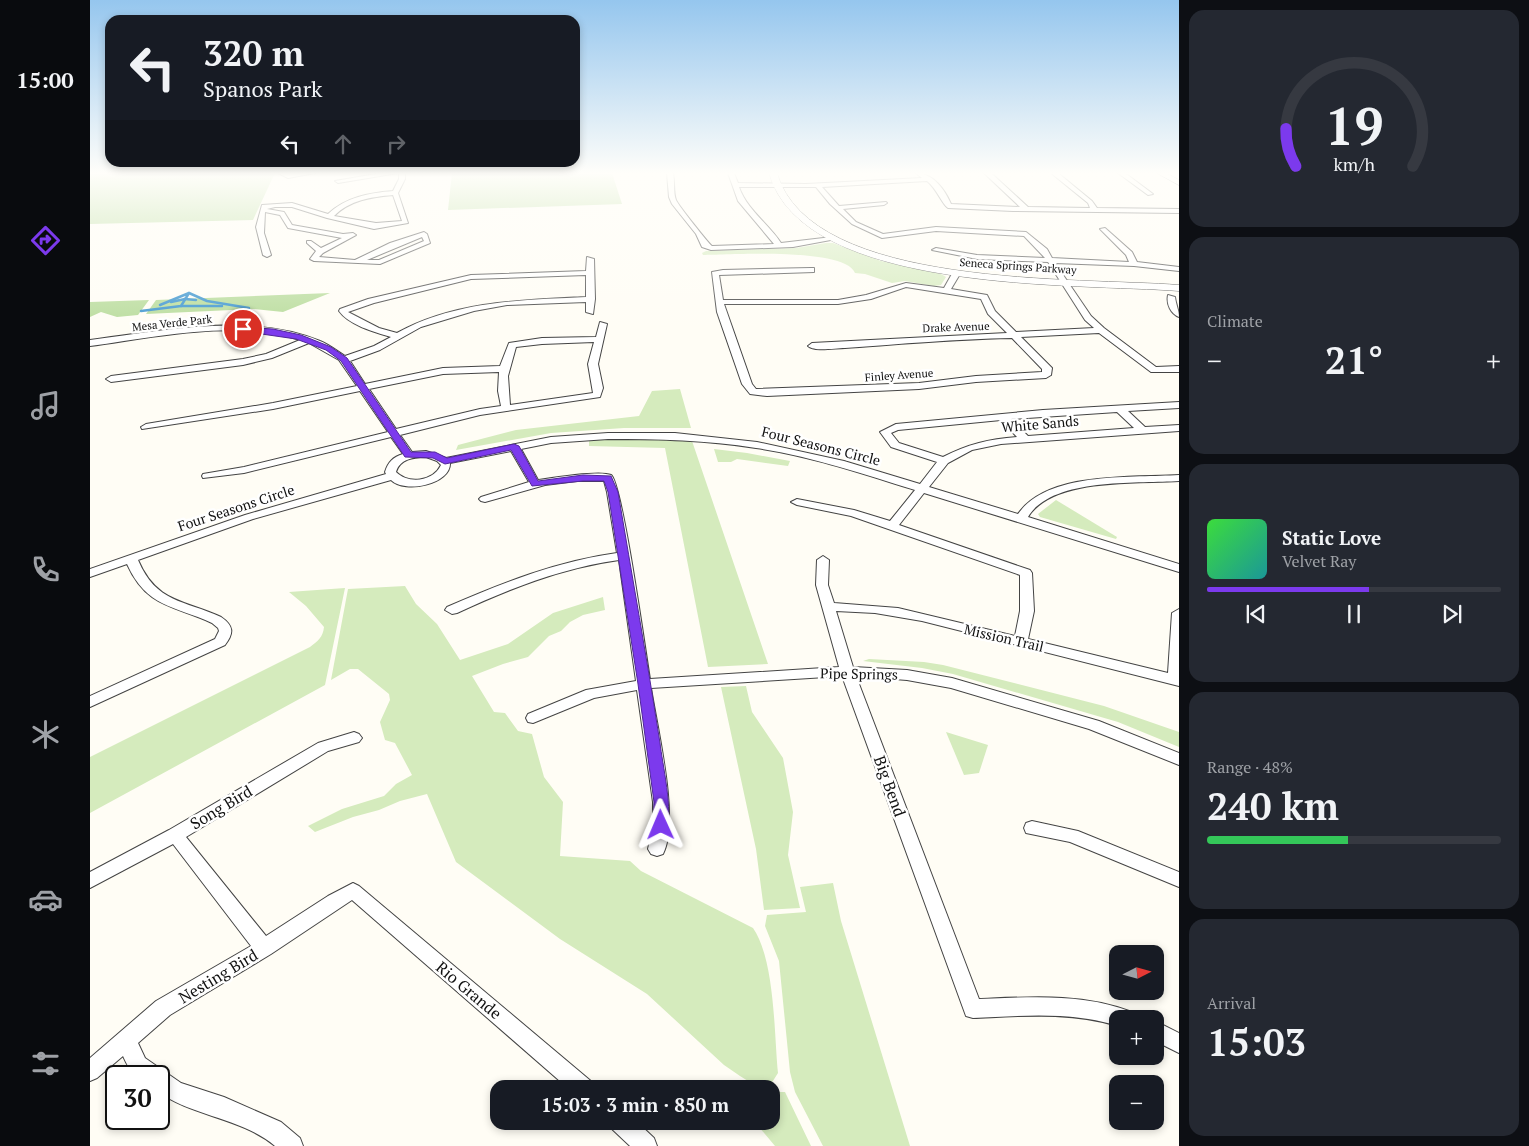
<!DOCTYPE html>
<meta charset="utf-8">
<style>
:root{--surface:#171b24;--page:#242831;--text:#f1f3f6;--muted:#9ea1a6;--line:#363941;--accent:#7c3aed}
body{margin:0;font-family:"PT Serif",serif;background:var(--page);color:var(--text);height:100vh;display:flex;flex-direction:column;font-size:19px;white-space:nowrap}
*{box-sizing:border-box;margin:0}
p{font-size:16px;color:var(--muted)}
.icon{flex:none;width:28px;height:28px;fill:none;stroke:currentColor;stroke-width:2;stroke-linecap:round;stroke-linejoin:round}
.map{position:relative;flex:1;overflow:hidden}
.panel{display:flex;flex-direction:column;gap:10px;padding:10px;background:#0d0f14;width:350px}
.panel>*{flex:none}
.guide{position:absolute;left:15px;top:15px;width:475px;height:152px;border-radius:15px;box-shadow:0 2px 8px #0003;background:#171b24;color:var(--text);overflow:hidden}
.needle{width:32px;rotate:84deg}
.fabs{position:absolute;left:1019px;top:945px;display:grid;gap:10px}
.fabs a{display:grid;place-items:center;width:55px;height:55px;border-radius:10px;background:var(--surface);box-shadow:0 2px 8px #0003;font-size:25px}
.speed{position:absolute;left:15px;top:1065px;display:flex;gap:10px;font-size:25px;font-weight:700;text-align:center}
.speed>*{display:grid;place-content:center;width:65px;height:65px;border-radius:50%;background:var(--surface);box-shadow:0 2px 8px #0003;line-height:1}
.speed .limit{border:2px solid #111;border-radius:8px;background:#fff;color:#111}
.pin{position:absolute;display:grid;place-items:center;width:42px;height:42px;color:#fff;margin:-21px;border:2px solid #fff;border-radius:50%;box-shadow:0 1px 5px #0007}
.me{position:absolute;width:55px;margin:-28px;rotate:359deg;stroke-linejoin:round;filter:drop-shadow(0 0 4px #0008)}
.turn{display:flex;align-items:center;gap:18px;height:105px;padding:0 15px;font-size:22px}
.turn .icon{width:65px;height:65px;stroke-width:2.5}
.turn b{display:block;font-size:35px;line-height:42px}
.lanes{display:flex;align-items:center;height:48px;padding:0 15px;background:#0003;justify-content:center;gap:25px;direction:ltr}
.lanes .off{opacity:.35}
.big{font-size:38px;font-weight:700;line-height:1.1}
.panel .tile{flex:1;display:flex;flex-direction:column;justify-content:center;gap:8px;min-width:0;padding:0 18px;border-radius:15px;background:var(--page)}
.panel .dial{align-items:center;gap:0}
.dial svg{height:130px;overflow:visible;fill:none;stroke:var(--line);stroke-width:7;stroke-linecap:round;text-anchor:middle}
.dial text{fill:var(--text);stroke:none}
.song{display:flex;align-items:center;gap:15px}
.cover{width:60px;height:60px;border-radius:8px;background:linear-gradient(135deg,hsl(120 70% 55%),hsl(180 70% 35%))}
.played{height:5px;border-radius:2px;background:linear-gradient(90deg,var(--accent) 55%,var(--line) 55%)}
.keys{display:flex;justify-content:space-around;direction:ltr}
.heat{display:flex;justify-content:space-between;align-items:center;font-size:28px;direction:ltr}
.charge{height:8px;border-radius:4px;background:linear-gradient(90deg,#34c759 48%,var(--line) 0)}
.trip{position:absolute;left:400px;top:1080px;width:290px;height:50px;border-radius:15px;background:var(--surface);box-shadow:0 2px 8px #0003;font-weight:700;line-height:50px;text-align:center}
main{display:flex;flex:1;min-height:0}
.tab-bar{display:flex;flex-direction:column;width:90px;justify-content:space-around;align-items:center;background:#090b0e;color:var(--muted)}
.tab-bar .icon{width:35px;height:35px}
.tab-bar .active{color:var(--accent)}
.tab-bar b{font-size:22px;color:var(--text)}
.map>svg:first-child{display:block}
.green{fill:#d5ebbd}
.forest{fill:#b9dc9c}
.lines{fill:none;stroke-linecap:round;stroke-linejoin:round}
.stream{stroke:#3f96cf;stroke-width:2.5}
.minor-casing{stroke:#444;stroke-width:2}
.tertiary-casing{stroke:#444;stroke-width:1}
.minor{fill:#fff;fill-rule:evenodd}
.tertiary{fill:#fff;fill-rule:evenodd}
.route{fill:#7c3aed;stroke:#51269a}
.labels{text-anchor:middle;stroke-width:5;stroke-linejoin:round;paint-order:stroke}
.far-street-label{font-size:11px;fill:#111;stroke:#fff}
.street-label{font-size:14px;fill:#111;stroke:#fff}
.near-street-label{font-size:16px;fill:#111;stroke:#fff}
</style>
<main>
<nav class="tab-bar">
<b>15:00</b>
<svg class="icon active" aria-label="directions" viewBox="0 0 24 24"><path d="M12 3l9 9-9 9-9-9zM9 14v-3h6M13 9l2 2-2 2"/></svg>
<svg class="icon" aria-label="music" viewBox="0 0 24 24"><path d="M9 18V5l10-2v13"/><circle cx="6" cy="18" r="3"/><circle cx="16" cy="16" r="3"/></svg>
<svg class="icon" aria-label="phone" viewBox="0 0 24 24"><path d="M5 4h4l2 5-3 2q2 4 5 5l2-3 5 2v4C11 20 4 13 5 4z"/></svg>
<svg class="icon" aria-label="climate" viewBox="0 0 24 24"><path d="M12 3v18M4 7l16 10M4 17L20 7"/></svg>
<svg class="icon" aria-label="car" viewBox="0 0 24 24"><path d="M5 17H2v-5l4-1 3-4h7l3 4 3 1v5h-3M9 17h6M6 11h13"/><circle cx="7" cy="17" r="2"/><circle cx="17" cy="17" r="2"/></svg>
<svg class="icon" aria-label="filters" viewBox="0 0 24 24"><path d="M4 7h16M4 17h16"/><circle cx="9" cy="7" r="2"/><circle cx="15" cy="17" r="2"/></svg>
</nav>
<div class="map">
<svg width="1089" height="1146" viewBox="0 0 1089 1146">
<rect width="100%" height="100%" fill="#fffdf5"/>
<g class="green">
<path d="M 736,243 L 743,243 L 791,261 L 851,274 L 856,277 L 851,285 L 844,286 L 815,281 L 802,283 L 775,274 L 765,273 C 755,247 640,255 613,255 L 612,253 L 616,251 L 706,248 Z"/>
<polygon points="590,389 601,428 534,428 461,433 366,450 368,445 426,430 549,416 562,391"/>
<polygon points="556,438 602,441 678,664 618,667 575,448 499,446 499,440"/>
<polygon points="624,449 657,453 700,461 698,466 647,459 641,462 628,462"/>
<polygon points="966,500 1027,537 1026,539 950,517 948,514"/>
<path d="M 315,586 L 326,604 L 347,624 L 370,660 L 418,644 L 463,613 L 513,597 L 515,610 L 493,615 L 480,622 L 471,631 L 459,636 L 438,657 L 413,664 L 382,676 L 404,712 L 415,713 L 428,731 L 442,734 L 454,777 L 473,802 L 470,856 L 540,861 L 551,871 L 663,928 C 685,960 684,1033 688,1073 L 681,1084 L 666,1086 L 650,1076 L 634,1065 L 557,994 L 470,939 L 366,862 L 337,794 L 310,801 L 289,810 L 263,817 L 225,832 L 218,826 L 252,809 L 294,796 L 306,784 L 322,775 L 305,743 L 295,740 L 290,722 L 300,700 L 299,694 L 268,669 L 260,669 L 241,680 L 258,589 Z"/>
<path d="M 255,588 L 235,685 L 0,813 L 0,757 L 220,647 C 228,641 233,637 234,627 L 216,606 L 199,592 Z"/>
<polygon points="779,659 834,662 853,665 1014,706 1089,732 1089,747 1028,722 863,674 832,668 773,661"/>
<polygon points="656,686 662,712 693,758 703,812 698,855 710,908 674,910 666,849 631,687"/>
<polygon points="856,732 898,745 889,773 874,775"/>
<polygon points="743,883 751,921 820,1146 733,1146 705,1092 700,1072 689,961 675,926 677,915 716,912 710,887"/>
<polygon points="681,1092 695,1092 721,1146 685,1146 664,1121 681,1121"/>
</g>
<g class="forest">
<polygon points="0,173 185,173 163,220 0,224"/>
<polygon points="362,173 522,173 532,204 358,210"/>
<polygon points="240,293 193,312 163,309 56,314 66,300"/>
<polygon points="59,300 48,315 27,317 11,312 0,317 0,302"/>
</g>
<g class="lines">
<g class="stream">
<polyline points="99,293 117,301 159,308"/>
<polyline points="95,299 106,300"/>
<polyline points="81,302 95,299"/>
<polyline points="91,306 132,306"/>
<polyline points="51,311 91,306 99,293 70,305"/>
</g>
<g class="minor-casing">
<g id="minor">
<polygon points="188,173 225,173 198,178"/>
<polygon points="292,173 308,173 248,183 245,181"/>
<path d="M 309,173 L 315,173 L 315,179 L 308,193 L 318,223 L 284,229 L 237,218 L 202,207 L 185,207 L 177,209 L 194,212 L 202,225 L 253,234 L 263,233 L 266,235 L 233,253 L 229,257 L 265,260 L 300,243 L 334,232 L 337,234 L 340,243 L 290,264 L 224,261 L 220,259 L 226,251 L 217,243 L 217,241 L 221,241 L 231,248 L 252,238 L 198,228 L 190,215 L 175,212 L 174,233 L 181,255 L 177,257 L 173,255 L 166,227 L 172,205 L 202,203 L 238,214 C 256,197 279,193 303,191 L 309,179 ZM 303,195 L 312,221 L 286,223 L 244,216 C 260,200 281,197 303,195 ZM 332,237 L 334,241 L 289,260 L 277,260 Z"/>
<path d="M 577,173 L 583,173 C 585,182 583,192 586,200 C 588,205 619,244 622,246 L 684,244 L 648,201 L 638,173 L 644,173 L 648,183 L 716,184 L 832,178 L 826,173 C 843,173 855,190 861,204 L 930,207 L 894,173 L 901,173 L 938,207 L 1000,208 L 998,203 L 961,173 L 968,173 L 1002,201 L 1007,208 L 1089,209 L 1089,213 L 923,211 L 858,208 C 852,204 847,189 837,181 L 732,187 L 749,206 L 796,202 L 797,203 L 794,205 L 753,209 L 766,222 L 793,234 L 846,227 L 936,232 L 957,249 L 962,258 L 1039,262 L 1036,255 L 1010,229 L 1015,228 L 1042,252 L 1047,262 L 1089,267 L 1089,271 L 1044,266 L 965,263 L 1001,316 L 1014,328 L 1066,367 L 1089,366 L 1089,372 L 1061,372 L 1009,333 L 931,337 L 962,368 L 961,375 L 956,378 L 886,382 L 829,389 L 677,396 L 660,394 L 652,384 L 627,312 L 622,272 L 633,270 L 721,268 L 724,268 L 724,272 L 629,275 L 633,300 L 748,300 L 776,295 L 816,283 L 854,288 L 863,272 L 866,272 L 870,274 L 861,289 L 897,295 L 905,311 L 926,332 L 1004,328 L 995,320 L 958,262 L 887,259 L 842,250 L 846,248 L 887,255 L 955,258 L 934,236 L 846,231 L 792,238 L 762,224 L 740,204 L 726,187 L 649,187 C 657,210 678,223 691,243 L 742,237 L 746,239 L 703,247 L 621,250 L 612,247 L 606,234 L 582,204 L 579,197 ZM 816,287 L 891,299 L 898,314 L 917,333 L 722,343 L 718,346 C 725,352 745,348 755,348 C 811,344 866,339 922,338 L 952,369 L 952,372 L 886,376 L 829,383 L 666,389 L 662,384 L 634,304 L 748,304 L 781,299 Z"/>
<polygon points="1028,173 1035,173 1063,194 1058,195"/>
<path d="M 497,257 L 504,259 L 505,299 L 503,314 L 496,312 L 496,302 L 417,305 L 384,311 L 331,327 L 290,350 L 260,361 L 275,384 L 353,368 L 410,366 L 419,343 L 452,338 L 506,337 L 510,322 L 517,324 L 508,364 L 513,388 L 510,397 L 390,415 L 310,435 L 322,452 L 336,451 L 356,458 L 461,437 L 518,433 L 585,433 L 667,442 L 754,461 L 830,484 L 847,462 L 801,447 L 790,432 L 806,424 L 953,410 L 1089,402 L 1089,408 L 1038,411 L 1055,427 L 1089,425 L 1089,431 L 911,444 L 882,450 L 858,463 L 839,487 L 928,514 C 958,471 1042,478 1089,475 L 1089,481 C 1047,484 962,477 938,517 L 1089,564 L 1089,572 L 834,493 L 809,525 L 940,570 L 942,573 L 944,611 L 938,639 L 1078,673 L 1082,613 L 1089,609 L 1089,686 L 832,621 L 785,613 L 746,611 L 763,667 L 817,670 L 862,678 L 1009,721 L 1089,753 L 1089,765 L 999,729 L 861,688 L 817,680 L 766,676 L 889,999 C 941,997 993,993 1042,1012 L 1045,1019 L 1028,1019 L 1028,1026 C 981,1011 931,1016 883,1018 L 876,1016 L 752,676 L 561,688 C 567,727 590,821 573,854 L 567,856 L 561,854 L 558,849 L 563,825 L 563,802 L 547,690 L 504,698 L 443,723 L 438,722 L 436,718 L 438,714 L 496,690 L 546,681 L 529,560 C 471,568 419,589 367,613 L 362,614 L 355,610 L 357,607 C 412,583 468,561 527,553 L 517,492 L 514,481 L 487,481 L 455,485 L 395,502 L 391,501 L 389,499 L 391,497 L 439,482 L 421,451 L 360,463 C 361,484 315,494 301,480 L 163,519 L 48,560 C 66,603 94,600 131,617 C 144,626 144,633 135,645 L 0,707 L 0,696 L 125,639 L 129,631 L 128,628 L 122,623 C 83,605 57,608 37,564 L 0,577 L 0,569 L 155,515 L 296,474 L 295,472 C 298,462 303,457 313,454 L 301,437 L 154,473 L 113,478 L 112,476 L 113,474 L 154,467 L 298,432 L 270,391 L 183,409 L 52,429 L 51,427 L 56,424 L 183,403 L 267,386 L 249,360 L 219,343 L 182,358 L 153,365 L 21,382 L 16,379 L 21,376 L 153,359 L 176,354 L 210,340 C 144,319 67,337 0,346 L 0,340 C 71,331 161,312 230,341 C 238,344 247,351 255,356 L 284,346 L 301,337 C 284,332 259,325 249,311 L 250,309 L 278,299 L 381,275 L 496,271 ZM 496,275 L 496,297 C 432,300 365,301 307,333 L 289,328 L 258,312 L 284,303 L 381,279 ZM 504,342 L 498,364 L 503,393 L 420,405 L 418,376 L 426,347 L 452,344 ZM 409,372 L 408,391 L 411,406 L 390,409 L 306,429 L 279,389 L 353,374 ZM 1027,412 L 1044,428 L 938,436 L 921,419 ZM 911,420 L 927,437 C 899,439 878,444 853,457 L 809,443 L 801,433 L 808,430 ZM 518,439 C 568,439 617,440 666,448 C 721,456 773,474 825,490 L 800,521 L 764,510 L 707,499 L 701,502 L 707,505 L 761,516 L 930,575 L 930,611 L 925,636 L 808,608 L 744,603 L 738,585 L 739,560 L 733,556 L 727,560 L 726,585 L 749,667 L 560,679 C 556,655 532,481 521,475 C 510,470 461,478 448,480 L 431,449 L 461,443 ZM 336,457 L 347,461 L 351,465 C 343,482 318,484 306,472 C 310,459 323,457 336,457 Z"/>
<path d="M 1078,295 L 1085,297 C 1086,305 1089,310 1089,317 C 1081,314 1076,304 1078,295 Z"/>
<path d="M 264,732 L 269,734 L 272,738 L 269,742 L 238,751 L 96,837 L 176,936 L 238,896 L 263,883 L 269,886 L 502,1082 L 505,1089 L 479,1089 L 262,900 L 181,954 L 80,1015 L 48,1043 L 55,1058 L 91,1083 L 134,1097 L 191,1122 L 210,1138 L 213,1146 L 185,1146 C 152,1118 101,1116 69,1092 L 69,1076 C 45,1076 43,1078 33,1056 L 7,1078 L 0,1081 L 0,1058 L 66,1001 L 161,946 L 83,844 L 0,888 L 0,872 L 79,830 L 228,743 Z"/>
<polygon points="942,821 988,831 1089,872 1089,887 980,842 936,833 934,828 936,823"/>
<polygon points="1065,1021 1089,1033 1089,1053 1065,1041"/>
<polygon points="519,1121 546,1121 564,1138 567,1146 540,1146 522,1129"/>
</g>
</g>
<g class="tertiary-casing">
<g id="tertiary">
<path d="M 679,173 L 687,173 C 721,290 991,277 1089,285 L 1089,291 C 988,283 713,295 679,173 Z"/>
<polygon points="1067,173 1076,173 1089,180 1089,185"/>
</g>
</g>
<use href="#minor" class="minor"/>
<use href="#tertiary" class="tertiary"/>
</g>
<linearGradient id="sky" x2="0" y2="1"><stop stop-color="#95c6ee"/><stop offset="0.52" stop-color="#fffefa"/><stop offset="1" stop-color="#fffefa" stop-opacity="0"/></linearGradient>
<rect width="1089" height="333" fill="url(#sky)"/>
<path class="route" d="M 153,327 L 183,329 L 211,335 L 241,347 L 257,358 L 321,452 L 345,452 L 357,458 L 424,444 L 429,446 L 448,481 L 493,475 L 521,476 L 528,492 C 542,576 557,659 570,743 C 572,762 584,814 576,830 L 571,831 L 566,830 L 563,825 L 564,802 L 548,684 L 518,492 L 514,481 L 493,481 L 442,486 L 421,450 L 355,464 L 343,458 L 315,457 L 251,361 L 236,350 L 206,339 L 151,331 L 151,328 Z"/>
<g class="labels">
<g class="far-street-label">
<text transform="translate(928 266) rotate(4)" y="4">Seneca Springs Parkway</text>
<text transform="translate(82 323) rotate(-6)" y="4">Mesa Verde Park</text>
<text transform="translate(866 327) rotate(-2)" y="4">Drake Avenue</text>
<text transform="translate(809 375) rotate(-4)" y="4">Finley Avenue</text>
</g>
<g class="street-label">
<text transform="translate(950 424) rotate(-5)" y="5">White Sands</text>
<text transform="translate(731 446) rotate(14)" y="5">Four Seasons Circle</text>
<text transform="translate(146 508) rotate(-18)" y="5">Four Seasons Circle</text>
<text transform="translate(914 638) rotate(13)" y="5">Mission Trail</text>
<text transform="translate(769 674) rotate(1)" y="5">Pipe Springs</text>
</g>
<g class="near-street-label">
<text transform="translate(800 786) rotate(70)" y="6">Big Bend</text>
<text transform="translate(131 807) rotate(-31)" y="6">Song Bird</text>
<text transform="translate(128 976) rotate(-31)" y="6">Nesting Bird</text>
<text transform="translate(379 990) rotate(40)" y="6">Rio Grande</text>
</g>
</g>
</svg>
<div class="fabs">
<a><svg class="needle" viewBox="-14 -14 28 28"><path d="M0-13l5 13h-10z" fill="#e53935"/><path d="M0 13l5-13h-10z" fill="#9ea1a6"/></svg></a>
<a>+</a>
<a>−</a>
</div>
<div class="speed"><div class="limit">30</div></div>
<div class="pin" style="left:153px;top:329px;background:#d93025"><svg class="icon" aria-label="arrive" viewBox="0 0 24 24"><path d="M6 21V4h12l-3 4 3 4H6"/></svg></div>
<svg class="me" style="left:571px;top:825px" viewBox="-20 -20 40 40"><path d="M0-17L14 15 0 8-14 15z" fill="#7c3aed" stroke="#fff" stroke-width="4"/></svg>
<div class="trip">15:03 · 3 min · 850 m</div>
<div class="guide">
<div class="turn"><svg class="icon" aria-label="left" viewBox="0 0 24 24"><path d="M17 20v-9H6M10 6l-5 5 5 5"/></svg><div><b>320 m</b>Spanos Park</div></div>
<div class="lanes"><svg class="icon" aria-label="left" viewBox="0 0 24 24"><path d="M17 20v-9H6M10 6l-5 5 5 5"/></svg><svg class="icon off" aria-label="ahead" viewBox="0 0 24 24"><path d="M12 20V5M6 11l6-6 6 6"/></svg><svg class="icon off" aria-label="right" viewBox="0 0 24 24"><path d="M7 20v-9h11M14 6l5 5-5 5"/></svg></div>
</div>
</div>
<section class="panel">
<div class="tile dial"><svg viewBox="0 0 100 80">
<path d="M14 69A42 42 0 1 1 86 69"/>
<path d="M14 69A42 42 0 0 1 8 46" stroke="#7c3aed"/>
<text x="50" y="56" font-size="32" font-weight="700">19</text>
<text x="50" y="72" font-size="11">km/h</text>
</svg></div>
<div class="tile"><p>Climate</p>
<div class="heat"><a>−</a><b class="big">21°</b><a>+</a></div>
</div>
<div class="tile">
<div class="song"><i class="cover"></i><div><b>Static Love</b><p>Velvet Ray</p></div></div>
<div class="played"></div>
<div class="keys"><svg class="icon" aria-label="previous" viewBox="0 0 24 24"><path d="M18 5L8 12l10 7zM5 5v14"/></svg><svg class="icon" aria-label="pause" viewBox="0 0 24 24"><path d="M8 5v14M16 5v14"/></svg><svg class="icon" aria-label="next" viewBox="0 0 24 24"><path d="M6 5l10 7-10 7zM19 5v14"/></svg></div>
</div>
<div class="tile"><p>Range · 48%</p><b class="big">240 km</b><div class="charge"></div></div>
<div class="tile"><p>Arrival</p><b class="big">15:03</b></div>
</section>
</main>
